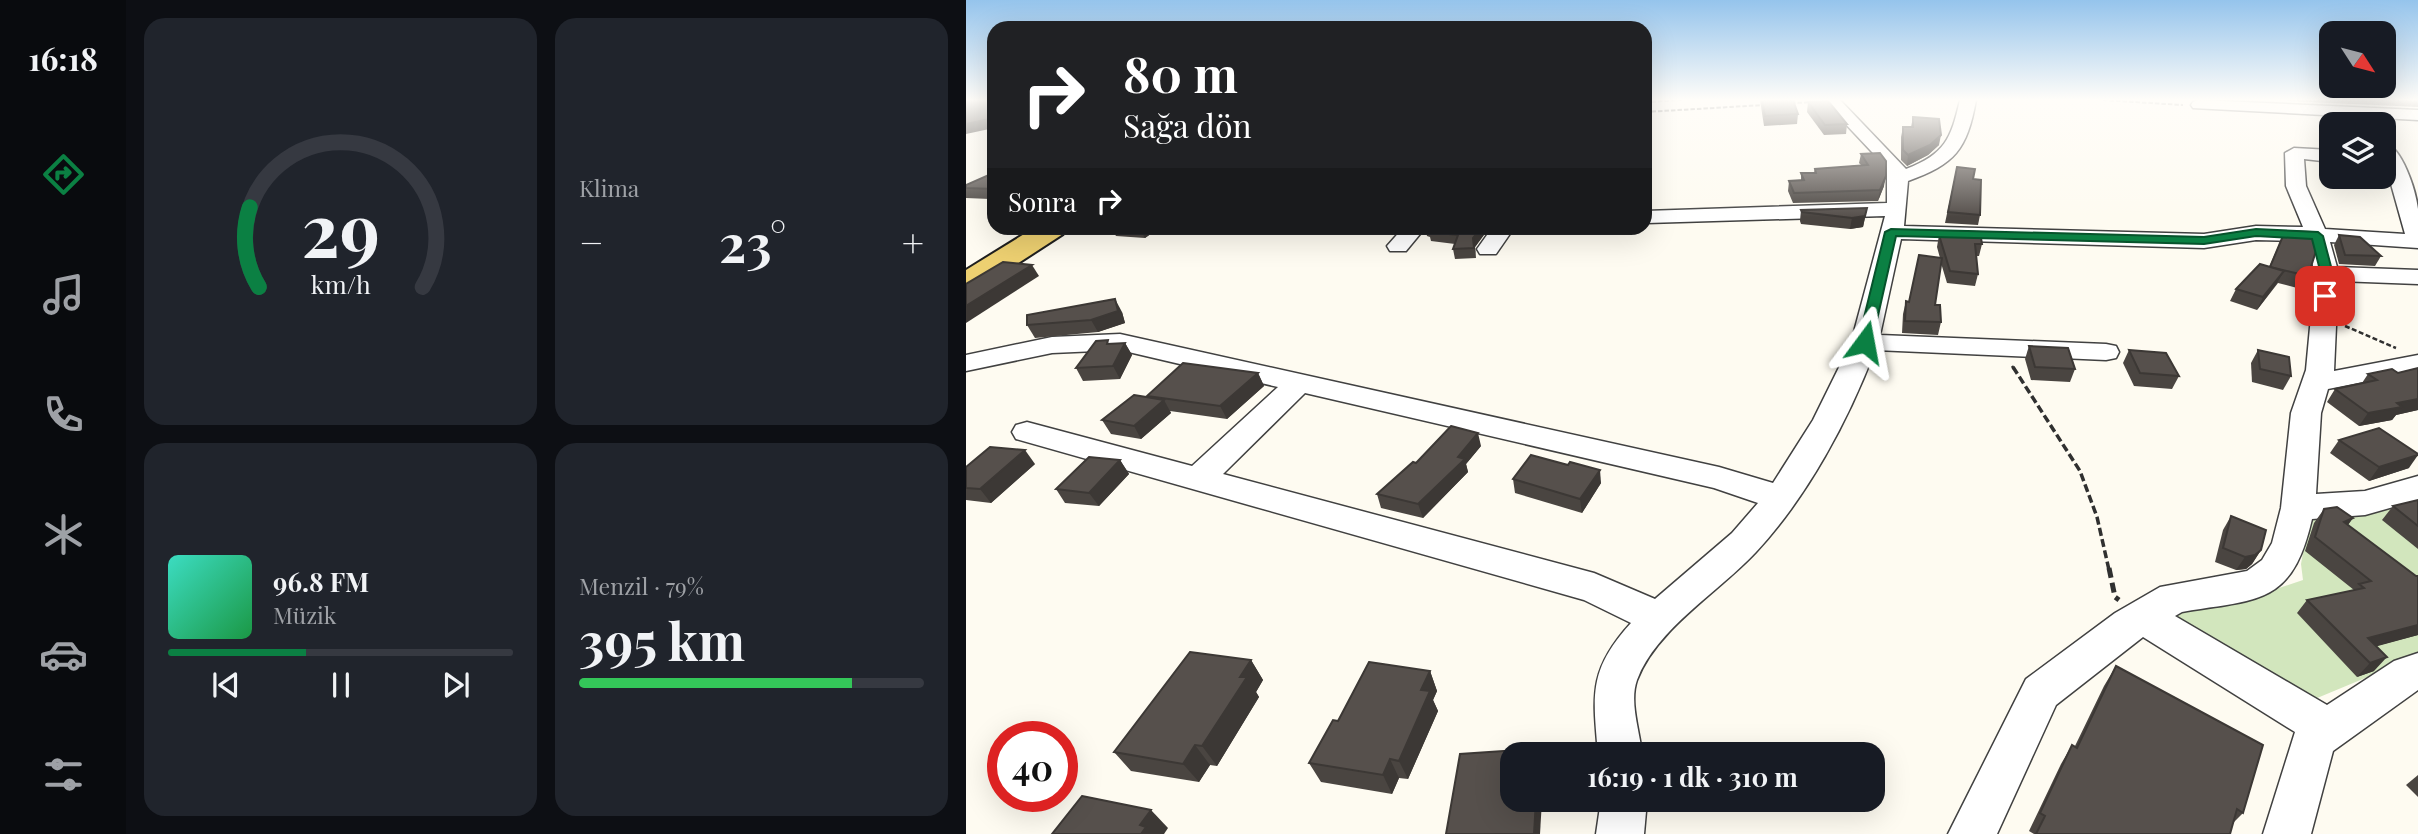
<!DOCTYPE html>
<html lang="tr">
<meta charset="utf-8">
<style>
:root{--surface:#171b24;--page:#20242c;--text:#f1f3f6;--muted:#9ea1a6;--line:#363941;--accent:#0b8043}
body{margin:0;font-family:"Playfair Display",serif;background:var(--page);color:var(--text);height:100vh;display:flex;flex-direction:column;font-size:26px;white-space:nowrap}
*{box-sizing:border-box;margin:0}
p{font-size:23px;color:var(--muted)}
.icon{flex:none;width:38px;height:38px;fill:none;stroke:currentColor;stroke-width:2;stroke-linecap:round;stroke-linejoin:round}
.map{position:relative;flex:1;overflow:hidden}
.drawer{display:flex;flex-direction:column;gap:18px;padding:18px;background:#0d0f14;width:840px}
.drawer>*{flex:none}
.guide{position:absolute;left:21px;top:21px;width:665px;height:214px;border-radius:21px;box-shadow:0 7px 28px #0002;background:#202124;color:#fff;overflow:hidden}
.needle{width:46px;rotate:126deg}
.tools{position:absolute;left:1353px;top:21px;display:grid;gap:14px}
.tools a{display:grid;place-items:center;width:77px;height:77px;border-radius:14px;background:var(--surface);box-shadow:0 7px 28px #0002;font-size:35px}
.speed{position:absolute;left:21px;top:721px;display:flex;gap:14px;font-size:35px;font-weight:700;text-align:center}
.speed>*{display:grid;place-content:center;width:91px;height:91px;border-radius:50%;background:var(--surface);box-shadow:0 7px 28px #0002;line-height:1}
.speed .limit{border:10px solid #d22;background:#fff;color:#111}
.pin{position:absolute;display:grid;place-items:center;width:60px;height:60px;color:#fff;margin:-30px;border-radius:14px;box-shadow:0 4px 10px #0006}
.me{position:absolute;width:77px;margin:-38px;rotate:13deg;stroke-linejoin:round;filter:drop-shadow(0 0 5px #0008)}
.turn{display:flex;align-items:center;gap:24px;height:147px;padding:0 21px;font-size:32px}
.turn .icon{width:91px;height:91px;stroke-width:2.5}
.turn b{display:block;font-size:49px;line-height:60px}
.then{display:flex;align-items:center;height:66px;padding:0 21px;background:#0003;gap:14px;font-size:26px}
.big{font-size:52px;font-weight:700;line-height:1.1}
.drawer .tile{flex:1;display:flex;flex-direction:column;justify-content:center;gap:10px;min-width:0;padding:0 24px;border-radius:21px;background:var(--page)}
.drawer .dial{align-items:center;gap:0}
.dial svg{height:182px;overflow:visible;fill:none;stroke:var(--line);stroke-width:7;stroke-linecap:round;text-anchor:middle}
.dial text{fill:var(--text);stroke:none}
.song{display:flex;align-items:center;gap:21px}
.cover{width:84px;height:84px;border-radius:10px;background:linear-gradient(135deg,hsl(170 70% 55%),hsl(140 70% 35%))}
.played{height:7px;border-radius:4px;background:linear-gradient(90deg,var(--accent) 40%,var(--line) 40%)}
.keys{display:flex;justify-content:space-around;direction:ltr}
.heat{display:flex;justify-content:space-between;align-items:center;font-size:38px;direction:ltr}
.charge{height:10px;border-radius:5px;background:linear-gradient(90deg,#34c759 79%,var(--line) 0)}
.drawer .tiles{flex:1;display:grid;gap:18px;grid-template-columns:repeat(2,1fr)}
.trip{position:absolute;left:534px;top:742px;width:385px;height:70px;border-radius:21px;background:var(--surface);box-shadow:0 7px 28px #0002;font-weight:700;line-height:70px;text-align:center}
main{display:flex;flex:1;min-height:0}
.menu{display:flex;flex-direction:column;width:126px;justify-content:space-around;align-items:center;background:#090b0e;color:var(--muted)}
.menu .icon{width:49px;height:49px}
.menu .selected{color:var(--accent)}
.menu b{font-size:32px;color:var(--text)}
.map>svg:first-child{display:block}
.green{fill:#d2e6bd}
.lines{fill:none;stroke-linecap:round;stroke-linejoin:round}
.minor-casing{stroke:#414141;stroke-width:3}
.major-casing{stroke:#1f1f1f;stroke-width:4}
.path-far3{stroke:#303030;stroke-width:2;stroke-dasharray:4.5 2;stroke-linecap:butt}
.path-far2{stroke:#303030;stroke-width:2.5;stroke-dasharray:5 2.5;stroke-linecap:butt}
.path-far1{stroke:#303030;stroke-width:3.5;stroke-dasharray:8 3.5;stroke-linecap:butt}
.path{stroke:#303030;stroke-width:5;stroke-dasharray:10 5;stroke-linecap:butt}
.minor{fill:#fff;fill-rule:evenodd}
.major{fill:#edd071;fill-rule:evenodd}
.wall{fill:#4a4541}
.shaded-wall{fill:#3c3835}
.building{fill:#56504c;stroke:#3c3835;stroke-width:2}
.route{fill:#0b8043;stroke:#07532c;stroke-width:2}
</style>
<main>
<nav class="menu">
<b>16:18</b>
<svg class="icon selected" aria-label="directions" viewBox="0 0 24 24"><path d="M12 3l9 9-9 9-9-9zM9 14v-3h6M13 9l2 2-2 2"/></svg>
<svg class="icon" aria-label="music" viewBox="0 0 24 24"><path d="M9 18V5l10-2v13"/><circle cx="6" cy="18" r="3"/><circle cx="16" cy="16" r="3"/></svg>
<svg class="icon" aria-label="phone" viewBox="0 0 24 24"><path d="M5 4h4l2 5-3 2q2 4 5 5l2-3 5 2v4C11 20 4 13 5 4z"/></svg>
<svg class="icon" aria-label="climate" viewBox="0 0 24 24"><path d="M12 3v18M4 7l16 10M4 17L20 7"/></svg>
<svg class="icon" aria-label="car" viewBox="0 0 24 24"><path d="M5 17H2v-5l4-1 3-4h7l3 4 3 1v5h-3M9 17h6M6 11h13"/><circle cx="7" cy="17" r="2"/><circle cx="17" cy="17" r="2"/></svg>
<svg class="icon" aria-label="filters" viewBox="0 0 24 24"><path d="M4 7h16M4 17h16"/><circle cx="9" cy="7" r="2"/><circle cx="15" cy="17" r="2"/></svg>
</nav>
<section class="drawer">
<div class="tiles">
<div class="tile dial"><svg viewBox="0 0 100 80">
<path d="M14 69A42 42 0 1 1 86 69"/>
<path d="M14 69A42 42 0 0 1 10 34" stroke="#0b8043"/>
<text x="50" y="56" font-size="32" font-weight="700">29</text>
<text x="50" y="72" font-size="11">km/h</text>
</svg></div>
<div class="tile"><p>Klima</p>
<div class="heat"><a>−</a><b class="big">23°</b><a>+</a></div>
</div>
<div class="tile">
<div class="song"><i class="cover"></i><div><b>96.8 FM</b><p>Müzik</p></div></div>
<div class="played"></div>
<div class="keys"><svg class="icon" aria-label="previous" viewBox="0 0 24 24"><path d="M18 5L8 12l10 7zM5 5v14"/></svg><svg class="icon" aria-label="pause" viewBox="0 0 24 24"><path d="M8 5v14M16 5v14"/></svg><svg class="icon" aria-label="next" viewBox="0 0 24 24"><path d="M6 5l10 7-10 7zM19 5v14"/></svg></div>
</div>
<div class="tile"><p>Menzil · 79%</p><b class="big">395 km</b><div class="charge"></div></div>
</div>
</section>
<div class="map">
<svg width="1452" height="834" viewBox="0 0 1452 834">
<rect width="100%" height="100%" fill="#fefbf1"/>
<polygon class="green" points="1452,497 1452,656 1344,701 1209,620 1209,607 1298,593 1337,580 1335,564 1344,514"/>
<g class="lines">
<g class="minor-casing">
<g id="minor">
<path d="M 857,100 L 874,100 L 940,169 C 979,154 985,139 994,100 L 1010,100 C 1001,150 989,164 942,181 L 938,226 L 1238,234 L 1290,226 L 1337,227 L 1320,186 L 1319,153 L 1328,148 L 1365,150 L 1365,162 L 1338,159 L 1340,186 L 1359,229 L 1439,234 L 1418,159 L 1418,143 C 1436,146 1450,191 1452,209 C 1452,221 1452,235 1452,248 L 1364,242 L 1371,267 L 1452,270 L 1452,284 L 1372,281 L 1368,371 L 1452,355 L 1452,371 L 1362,389 L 1355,413 L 1350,494 L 1399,491 L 1452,476 L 1452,500 L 1399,515 L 1346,519 C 1326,606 1292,599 1216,612 L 1209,616 L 1361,705 L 1428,661 L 1452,653 L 1452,690 L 1367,751 L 1345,834 L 1297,834 L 1329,732 L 1177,637 L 1090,705 L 1031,834 L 982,834 L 1060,679 L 1149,613 L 1194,587 L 1281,571 L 1296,560 L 1306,543 L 1315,508 L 1325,413 L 1340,370 L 1349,274 L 1341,241 L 1290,240 L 1238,248 L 935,239 L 914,335 L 1140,344 L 1150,346 L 1153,352 L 1150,358 L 1140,360 L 909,350 C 882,421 842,496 790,552 C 754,591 690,629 671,680 C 663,702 674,732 676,754 L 632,754 C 627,695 622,670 665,623 L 618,600 L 50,439 L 46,432 L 50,425 L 61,422 L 226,466 L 312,387 L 154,350 L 86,353 L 0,371 L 0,355 L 86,337 L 154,334 L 753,467 L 807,483 L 847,420 L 885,343 L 919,216 L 681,223 L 679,211 L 921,203 L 921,168 ZM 339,393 L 748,488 L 792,503 L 766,533 L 689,599 L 628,573 L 257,474 Z"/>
<polygon points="1233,100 1452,110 1452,120 1227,108 1225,105 1227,102"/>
<polygon points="437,228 459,228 440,251 424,251 421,246"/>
<polygon points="526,228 548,228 530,254 514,254 511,249"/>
<polygon points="635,800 681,800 678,834 630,834"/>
</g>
</g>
<g class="major-casing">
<polygon id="major" points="68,228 101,228 97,234 11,290 0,292 0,270"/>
</g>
<g class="path-far3">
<polyline points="1137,100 1217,105"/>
<polyline points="679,102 716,100"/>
<polyline points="825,103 849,102"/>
<polyline points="679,112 797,105"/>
</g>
<g class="path-far2">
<polyline points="1379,326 1430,348"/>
<polyline points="1046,366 1048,369"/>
</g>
<polyline class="path-far1" points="1047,367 1114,471 1131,517 1143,570"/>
<polyline class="path" points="1143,568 1149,597 1153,600"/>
<use href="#minor" class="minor"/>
<use href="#major" class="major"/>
</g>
<g class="wall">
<polygon points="794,100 827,100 832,114 831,124 798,126"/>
<polygon points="1321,100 1452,100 1452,107 1322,101"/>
<polygon points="842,102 881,124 880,134 858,135 841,112"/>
<polygon points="947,117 973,145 962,155 941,166 935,160 935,137 937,127 945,127"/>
<polygon points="895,154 918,186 912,201 827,203 822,191 823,181 835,180 835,173 848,173 849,169 895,165 893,163"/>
<polygon points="991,167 1007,179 1014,215 1012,225 979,223"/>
<polygon points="28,169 28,206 24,199 0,198 0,185 23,175"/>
<polygon points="901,208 897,227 884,229 835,224 834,221 835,210"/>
<polygon points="145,228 193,228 179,238 150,236"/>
<polygon points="459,228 523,228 509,247 510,258 489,259 487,249 489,244 465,241 464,237 461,236"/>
<polygon points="570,228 599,228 599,230 595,234 571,233"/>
<polygon points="1319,231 1342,276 1335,289 1312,283 1291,310 1264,301 1270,289 1303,267"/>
<polygon points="973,235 1016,244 1013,256 1010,256 1012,274 1009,286 981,283 975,263 969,305 975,322 972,335 936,333 937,314 940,301 943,302 974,258 971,247"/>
<polygon points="1373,235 1415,256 1409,266 1373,264 1368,245"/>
<polygon points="156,312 159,323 132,332 69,338 61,325"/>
<polygon points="143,343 159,343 166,355 154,379 117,381 110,368"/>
<polygon points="1063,346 1109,369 1104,382 1065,380 1059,359"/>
<polygon points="1163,350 1213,376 1206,389 1168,386 1157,363"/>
<polygon points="1292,350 1325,376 1317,390 1286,382 1285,363"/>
<polygon points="1452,368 1452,410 1430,415 1426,420 1393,426 1361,402 1369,389 1396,383 1402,374 1432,373"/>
<polygon points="292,373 298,386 261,419 204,411 205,413 175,439 145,434 136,420 182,397 181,396"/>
<polygon points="1373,440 1443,468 1403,481 1364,453"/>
<polygon points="515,446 500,464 502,472 457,518 415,508 411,494 450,463"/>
<polygon points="154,460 163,474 133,506 99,503 90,489"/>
<polygon points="69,464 25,503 0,500 0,467"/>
<polygon points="547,479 635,483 616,513 549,493"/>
<polygon points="1452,500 1452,549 1416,520 1427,506"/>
<polygon points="1358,509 1387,518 1382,525 1450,576 1452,576 1452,635 1410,646 1408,671 1391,677 1331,613 1341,600 1388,590 1339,551 1348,523"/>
<polygon points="1265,516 1295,550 1286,564 1280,569 1270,570 1249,562 1257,530"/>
<polygon points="285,660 297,680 290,692 293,697 251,766 244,765 233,782 165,771 148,752"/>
<polygon points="1150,666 1277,813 1267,823 1264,834 1068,834 1063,831 1095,764 1106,745 1109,746 1138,686"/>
<polygon points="464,671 471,691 467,700 472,711 442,779 433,778 426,794 355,782 343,763 372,721"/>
<polygon points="1452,775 1452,797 1440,785"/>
</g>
<g class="shaded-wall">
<polygon points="28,118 28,128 0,134 0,124"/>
<polygon points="975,135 973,145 962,155 941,166 942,155"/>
<polygon points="920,176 918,186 912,201 914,190"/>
<polygon points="901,208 897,227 884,229 886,218"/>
<polygon points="176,228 193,228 179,238 174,229"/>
<polygon points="515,228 523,228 509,247 510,258 507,238"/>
<polygon points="595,228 599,228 599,230 595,234"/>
<polygon points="66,265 73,276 0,323 0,306"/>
<polygon points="1318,271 1311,283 1291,310 1297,297"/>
<polygon points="149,299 156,312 159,323 132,332 125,320"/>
<polygon points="159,343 166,355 154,379 147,366"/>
<polygon points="292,373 298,386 261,419 254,406"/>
<polygon points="1452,399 1452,410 1430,415 1426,420 1393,426 1402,413 1431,403"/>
<polygon points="198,400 205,413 175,439 168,426"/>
<polygon points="512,433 515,446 500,464 502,472 457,518 452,504"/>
<polygon points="59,450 69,464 25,503 14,489"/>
<polygon points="1452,455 1443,468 1403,481 1413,467"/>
<polygon points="154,460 163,474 133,506 123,493"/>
<polygon points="634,470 635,483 616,513 614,499"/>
<polygon points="1387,518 1377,531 1378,522"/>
<polygon points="1295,550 1286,564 1280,569 1270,570 1279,557"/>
<polygon points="1452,625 1452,635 1390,652 1402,638"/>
<polygon points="1421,657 1408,671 1391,677 1404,663"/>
<polygon points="285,660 297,680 290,692 293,697 251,766 236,746 274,677"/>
<polygon points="464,671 471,691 467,700 472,711 442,779 433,761 455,690"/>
<polygon points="229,745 244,765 233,782 217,764"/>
<polygon points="424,759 433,778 426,794 417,775"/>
<polygon points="570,800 576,800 574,834 568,834"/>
<polygon points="185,810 202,828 198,834 175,834 174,825"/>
</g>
<g class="building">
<polygon points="0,100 28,100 28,118 0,124"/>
<polygon points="796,100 827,100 832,114 799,116"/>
<polygon points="862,101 881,124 859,125 842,102"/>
<polygon points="947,117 973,119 975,135 964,145 942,155 937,150 937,127 947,127"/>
<polygon points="914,153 920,161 920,176 914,190 828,193 823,181 838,180 835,173 850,173 849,169 902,165 895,154"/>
<polygon points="991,167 1009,169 1007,179 1015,180 1014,215 982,212"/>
<polygon points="28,169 28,189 0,188 0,185 23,175 25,171"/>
<polygon points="901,208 899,216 886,218 836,212 835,210"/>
<polygon points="152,228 176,228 174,229"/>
<polygon points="461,228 515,228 507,238 508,248 487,249 492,235 463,232 467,228"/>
<polygon points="978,231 1014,232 1016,244 1009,244 1012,274 984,271 973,235"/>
<polygon points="1319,231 1345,232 1350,251 1342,276 1304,267"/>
<polygon points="1373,235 1394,237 1415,256 1379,255"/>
<polygon points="953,255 976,258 969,305 974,305 975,322 939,321 940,301 943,302"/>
<polygon points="37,262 66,265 0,306 0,284"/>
<polygon points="1294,264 1318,271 1297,297 1270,289"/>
<polygon points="149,299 152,311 125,320 61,325 61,315"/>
<polygon points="142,340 141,344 159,343 147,366 110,368 130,341"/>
<polygon points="1063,346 1102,348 1109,369 1069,367"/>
<polygon points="1163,350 1200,353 1213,376 1174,373"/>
<polygon points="1292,350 1323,357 1325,376 1294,369"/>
<polygon points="217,363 292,373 254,406 181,396"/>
<polygon points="1452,368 1452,399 1431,403 1436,407 1402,413 1369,389 1411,380 1402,374 1426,369 1432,373"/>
<polygon points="168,395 198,400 168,426 136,420"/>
<polygon points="485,426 512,433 492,457 499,459 452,504 411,494 447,462 450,463"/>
<polygon points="1413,428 1452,454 1452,455 1413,467 1373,440"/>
<polygon points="24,447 59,450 14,489 0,488 0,467"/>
<polygon points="565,455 602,465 604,462 634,470 614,499 547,479"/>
<polygon points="123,457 154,460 123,493 90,489"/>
<polygon points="1452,500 1452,526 1427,506"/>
<polygon points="1371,507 1387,518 1378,522 1450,576 1452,576 1452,625 1402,638 1421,657 1404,663 1341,600 1398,588 1393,584 1405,581 1349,537 1358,509"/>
<polygon points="1265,516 1300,530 1295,550 1289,555 1279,557 1257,548"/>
<polygon points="224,652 285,660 274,677 281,677 236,746 229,745 217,764 148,752"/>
<polygon points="403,662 464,671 455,690 464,691 433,761 424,759 417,775 343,763 367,720 372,721"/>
<polygon points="1150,666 1297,745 1277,813 1271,809 1264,834 1070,834 1079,816 1074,813 1106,745 1111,748"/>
<polygon points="567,749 566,754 546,754 546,800 570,800 568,834 480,834 494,754"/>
<polygon points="116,796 185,810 174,825 180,827 175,834 86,834"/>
</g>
<linearGradient id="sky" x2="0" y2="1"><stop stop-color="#95c4ec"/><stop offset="0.46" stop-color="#fffdf9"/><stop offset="1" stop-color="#fffdf9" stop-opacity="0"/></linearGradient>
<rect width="1452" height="217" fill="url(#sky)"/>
<polygon class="route" points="925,229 1238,237 1290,229 1352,232 1357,236 1367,274 1366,296 1359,300 1353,296 1355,274 1346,239 1290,236 1238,244 930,236 906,342 899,346 892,342 919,232"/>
</svg>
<div class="tools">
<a><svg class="needle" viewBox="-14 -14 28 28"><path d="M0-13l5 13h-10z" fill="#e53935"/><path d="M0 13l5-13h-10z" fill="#9ea1a6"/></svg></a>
<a><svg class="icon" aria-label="layers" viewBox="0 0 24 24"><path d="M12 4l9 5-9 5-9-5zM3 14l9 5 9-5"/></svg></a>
</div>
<div class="speed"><div class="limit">40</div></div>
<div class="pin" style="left:1359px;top:296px;background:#d93025"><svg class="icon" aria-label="arrive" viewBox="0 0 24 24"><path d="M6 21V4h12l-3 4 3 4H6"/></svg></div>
<svg class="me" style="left:899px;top:342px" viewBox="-20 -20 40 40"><path d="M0-17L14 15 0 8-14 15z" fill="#0b8043" stroke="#fff" stroke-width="4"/></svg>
<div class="trip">16:19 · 1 dk · 310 m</div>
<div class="guide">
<div class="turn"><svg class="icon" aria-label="right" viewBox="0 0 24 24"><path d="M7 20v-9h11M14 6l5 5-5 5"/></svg><div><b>80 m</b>Sağa dön</div></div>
<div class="then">Sonra<svg class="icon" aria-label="right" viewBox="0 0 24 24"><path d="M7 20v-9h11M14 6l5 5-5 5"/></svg></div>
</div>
</div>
</main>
